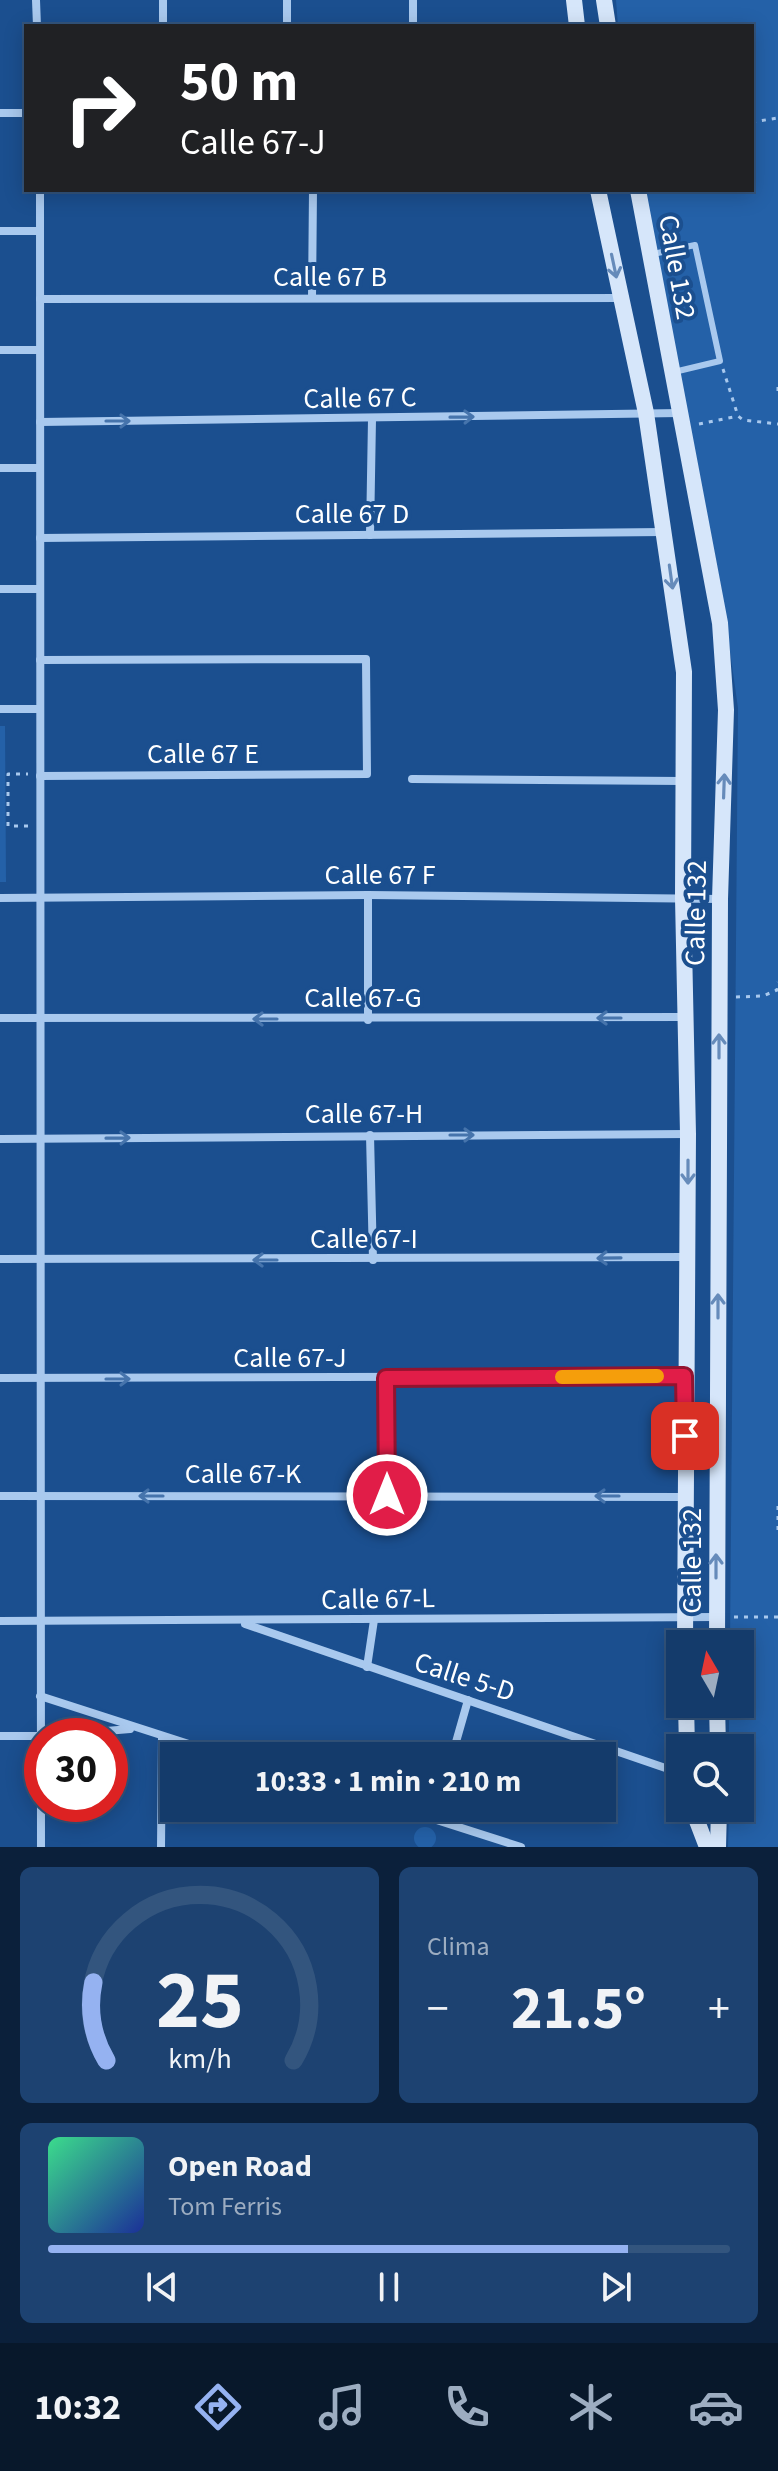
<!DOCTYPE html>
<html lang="es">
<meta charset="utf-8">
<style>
:root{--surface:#143b6b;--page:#1d4271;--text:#f1f3f6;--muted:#9dadc1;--line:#33557e;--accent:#95b2f1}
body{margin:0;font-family:"Source Sans 3",sans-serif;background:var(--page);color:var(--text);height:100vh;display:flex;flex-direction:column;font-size:30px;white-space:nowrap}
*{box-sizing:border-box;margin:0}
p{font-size:26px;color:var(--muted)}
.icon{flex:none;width:44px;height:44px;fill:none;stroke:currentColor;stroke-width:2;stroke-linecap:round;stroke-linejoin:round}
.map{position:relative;height:1847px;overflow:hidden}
.side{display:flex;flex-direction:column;gap:20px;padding:20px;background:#0b203b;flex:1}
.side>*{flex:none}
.banner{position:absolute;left:24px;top:24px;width:730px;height:168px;border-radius:0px;box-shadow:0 4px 20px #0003,0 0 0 2px var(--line);background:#202124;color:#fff;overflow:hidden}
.needle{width:52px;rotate:351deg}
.buttons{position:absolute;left:666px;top:1630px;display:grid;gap:16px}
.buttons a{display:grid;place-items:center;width:88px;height:88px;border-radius:0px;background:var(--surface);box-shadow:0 4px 20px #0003,0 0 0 2px var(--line);font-size:40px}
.speed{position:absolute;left:24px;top:1718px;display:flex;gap:16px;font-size:40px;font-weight:700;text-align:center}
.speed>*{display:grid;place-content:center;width:104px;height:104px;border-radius:50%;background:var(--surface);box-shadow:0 4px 20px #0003,0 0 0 2px var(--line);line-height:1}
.speed .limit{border:12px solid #d22;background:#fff;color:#111}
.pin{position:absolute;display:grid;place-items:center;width:68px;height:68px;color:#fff;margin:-34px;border-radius:16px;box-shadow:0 4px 12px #0006}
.me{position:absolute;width:88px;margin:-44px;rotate:0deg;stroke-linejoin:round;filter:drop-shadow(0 0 6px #0008)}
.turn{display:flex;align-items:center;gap:28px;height:168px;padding:0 24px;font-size:36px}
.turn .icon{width:104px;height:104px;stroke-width:2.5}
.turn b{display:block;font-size:56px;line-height:68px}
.big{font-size:60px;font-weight:700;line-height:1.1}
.side .tile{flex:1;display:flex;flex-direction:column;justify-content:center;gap:12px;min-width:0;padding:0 28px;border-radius:12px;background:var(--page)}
.side .dial{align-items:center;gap:0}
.dial svg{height:208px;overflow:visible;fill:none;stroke:var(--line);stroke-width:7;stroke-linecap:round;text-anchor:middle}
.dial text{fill:var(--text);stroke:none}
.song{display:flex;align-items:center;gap:24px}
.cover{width:96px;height:96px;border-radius:12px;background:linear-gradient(135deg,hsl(150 70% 55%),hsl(230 70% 35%))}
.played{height:8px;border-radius:4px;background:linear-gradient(90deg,var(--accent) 85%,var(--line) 85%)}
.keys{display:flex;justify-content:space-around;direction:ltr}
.heat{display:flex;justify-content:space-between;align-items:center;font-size:44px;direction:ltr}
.side .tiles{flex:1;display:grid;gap:20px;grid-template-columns:1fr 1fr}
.tile:last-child{grid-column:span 2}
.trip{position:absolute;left:160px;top:1742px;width:456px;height:80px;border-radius:0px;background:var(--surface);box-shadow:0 4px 20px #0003,0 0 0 2px var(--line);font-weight:700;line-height:80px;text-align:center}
.menu{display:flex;height:128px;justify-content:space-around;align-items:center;background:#08182b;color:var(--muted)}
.menu .icon{width:56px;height:56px}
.menu .on{color:var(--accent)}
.menu b{font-size:36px;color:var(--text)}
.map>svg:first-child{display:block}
.green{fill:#2461a8}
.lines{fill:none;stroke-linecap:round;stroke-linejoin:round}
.path{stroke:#a9c9ee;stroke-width:3;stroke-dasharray:4 6;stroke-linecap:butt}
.lane{stroke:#a9c9ee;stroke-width:6}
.street{stroke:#a9c9ee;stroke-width:8}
.secondary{stroke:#d6e6fa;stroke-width:16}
.oneway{stroke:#668bba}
.oneway2{stroke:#4674ac}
.route-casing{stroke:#92132f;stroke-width:20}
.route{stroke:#e11d48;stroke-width:14}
.slow{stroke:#f59e0b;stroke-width:14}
.labels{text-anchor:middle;stroke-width:8;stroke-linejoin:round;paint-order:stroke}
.street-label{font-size:28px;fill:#fff;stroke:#1b4f8f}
</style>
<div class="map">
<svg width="778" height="1847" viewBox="0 0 778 1847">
<rect width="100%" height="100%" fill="#1b4f8f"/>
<g class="green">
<polygon points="616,0 778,0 778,1847 728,1847 729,1808 740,1808 740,1748 729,1748 729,1704 740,1704 740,1644 730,1644 738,708 721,587 645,190 752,190 752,26 618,26"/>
<polygon points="0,726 5,726 6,882 0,882"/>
<circle cx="425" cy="1838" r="11"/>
</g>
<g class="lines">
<g class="path">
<polyline points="752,122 778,118"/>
<polyline points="723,369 738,416 743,420 778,424"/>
<polyline points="778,387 778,397"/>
<polyline points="699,424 738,416"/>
<polyline points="28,826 8,826 8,774 28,774"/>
<polyline points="736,997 763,996 777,990 778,982"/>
<polyline points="778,1506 778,1536"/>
<polyline points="734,1617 778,1617"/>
</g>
<polyline class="lane" points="653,254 695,245 720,361 674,372"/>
<g class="street">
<polyline points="36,0 37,26"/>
<polyline points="163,0 163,26"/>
<polyline points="287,26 287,0"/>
<polyline points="413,26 413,0"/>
<polyline points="0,113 26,113"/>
<polyline points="40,190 41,1847"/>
<polyline points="0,231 40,231"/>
<polyline points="312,298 313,190"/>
<polyline points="40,299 621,298"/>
<polyline points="0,350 40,350"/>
<polyline points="40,422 680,413"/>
<polyline points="0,468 40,468"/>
<polyline points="370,535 372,419"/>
<polyline points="40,538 664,532"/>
<polyline points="0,589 40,589"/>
<polyline points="40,660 366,659 367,774 40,776"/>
<polyline points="0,709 40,709"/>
<polyline points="412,779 683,781"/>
<polyline points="368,895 368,1020"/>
<polyline points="0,898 368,895 720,899"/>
<polyline points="0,1018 687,1017"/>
<polyline points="370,1135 373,1260"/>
<polyline points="0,1139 688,1134"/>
<polyline points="0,1259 687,1257"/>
<polyline points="0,1378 684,1376"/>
<polyline points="386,1378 387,1495"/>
<polyline points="0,1496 685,1497"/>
<polyline points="0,1621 716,1617"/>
<polyline points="245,1624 680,1773"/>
<polyline points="367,1667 374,1620"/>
<polyline points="40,1696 226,1756"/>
<polyline points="0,1736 42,1736"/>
<polyline points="47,1736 130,1729"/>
<polyline points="452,1756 468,1700"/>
<polyline points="399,1808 521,1847"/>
<polyline points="161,1847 162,1737"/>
</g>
<g class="secondary">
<polyline points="574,0 577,26"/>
<polyline points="604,0 608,26"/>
<polyline points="598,190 646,413 684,672 683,898 688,1134 685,1644"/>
<polyline points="638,190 720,623 726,710 720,899 717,1644"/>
<polyline points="686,1704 687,1748"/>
<polyline points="717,1704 718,1748"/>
<polyline points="692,1808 707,1847"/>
<polyline points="718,1847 719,1808"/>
</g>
</g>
<defs><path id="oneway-shaft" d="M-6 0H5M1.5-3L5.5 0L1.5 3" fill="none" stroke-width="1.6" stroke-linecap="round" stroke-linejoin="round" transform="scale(2)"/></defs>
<g class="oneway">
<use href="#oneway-shaft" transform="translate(614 266) rotate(78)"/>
<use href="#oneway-shaft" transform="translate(671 577) rotate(82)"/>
<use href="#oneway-shaft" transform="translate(724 786) rotate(-88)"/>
<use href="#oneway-shaft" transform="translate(719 1046) rotate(-90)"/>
<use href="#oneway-shaft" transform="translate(688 1172) rotate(90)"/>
<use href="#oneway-shaft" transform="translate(718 1306) rotate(-90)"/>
<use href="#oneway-shaft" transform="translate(716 1566) rotate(-90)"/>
</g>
<g class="oneway2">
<use href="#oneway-shaft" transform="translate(462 417) rotate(-1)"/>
<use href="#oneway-shaft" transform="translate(118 421)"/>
<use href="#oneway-shaft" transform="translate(609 1018) rotate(180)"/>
<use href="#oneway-shaft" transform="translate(265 1019) rotate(-180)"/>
<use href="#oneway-shaft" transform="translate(462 1135)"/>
<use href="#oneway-shaft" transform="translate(118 1138) rotate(-1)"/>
<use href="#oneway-shaft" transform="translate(609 1258) rotate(179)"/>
<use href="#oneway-shaft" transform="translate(265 1260) rotate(-180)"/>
<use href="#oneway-shaft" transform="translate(118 1379)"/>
<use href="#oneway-shaft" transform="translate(151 1496) rotate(180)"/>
<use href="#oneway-shaft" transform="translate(607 1496) rotate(-180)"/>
</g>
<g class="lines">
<g class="route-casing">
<polyline id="route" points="387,1495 386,1378 684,1376 685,1436"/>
</g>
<use href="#route" class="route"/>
<polyline class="slow" points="562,1377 657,1376"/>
</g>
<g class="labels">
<g class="street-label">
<text transform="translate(678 267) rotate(80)" y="10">Calle 132</text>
<text x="330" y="286">Calle 67 B</text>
<text transform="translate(360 397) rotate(-1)" y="10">Calle 67 C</text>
<text x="352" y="523">Calle 67 D</text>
<text x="203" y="763">Calle 67 E</text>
<text x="380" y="884">Calle 67 F</text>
<text transform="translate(695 913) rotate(-89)" y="10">Calle 132</text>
<text x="363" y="1007">Calle 67-G</text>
<text x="364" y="1123">Calle 67-H</text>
<text x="364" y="1248">Calle 67-I</text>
<text x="290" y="1367">Calle 67-J</text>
<text x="243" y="1483">Calle 67-K</text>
<text transform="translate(691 1561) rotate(-90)" y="10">Calle 132</text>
<text transform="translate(378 1598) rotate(-1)" y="10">Calle 67-L</text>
<text transform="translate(465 1676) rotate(18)" y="10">Calle 5-D</text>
</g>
</g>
</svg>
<div class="buttons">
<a><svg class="needle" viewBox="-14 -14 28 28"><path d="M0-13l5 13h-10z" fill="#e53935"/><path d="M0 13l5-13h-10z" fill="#9dadc1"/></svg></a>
<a><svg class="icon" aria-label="search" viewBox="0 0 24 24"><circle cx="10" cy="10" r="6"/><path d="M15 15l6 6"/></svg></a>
</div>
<div class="speed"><div class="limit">30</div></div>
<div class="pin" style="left:685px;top:1436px;background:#d93025"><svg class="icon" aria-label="arrive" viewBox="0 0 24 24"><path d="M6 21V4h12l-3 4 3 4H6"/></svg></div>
<svg class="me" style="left:387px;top:1495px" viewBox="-20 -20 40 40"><circle r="17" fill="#e11d48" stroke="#fff" stroke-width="3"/><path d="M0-11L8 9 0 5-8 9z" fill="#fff"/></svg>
<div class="trip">10:33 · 1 min · 210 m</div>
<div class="banner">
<div class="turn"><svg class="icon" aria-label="right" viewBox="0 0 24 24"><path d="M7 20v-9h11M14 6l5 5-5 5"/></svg><div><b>50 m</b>Calle 67-J</div></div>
</div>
</div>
<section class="side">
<div class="tiles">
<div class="tile dial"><svg viewBox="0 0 100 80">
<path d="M14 69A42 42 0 1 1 86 69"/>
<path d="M14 69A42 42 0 0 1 9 39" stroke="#95b2f1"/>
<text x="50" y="56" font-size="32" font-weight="700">25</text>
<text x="50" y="72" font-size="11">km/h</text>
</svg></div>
<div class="tile"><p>Clima</p>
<div class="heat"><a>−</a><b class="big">21.5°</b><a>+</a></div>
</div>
<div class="tile">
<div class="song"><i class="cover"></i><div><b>Open Road</b><p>Tom Ferris</p></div></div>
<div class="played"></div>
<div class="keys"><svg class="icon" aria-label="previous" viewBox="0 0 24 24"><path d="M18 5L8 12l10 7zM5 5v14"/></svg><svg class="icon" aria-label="pause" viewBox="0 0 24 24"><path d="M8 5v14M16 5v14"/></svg><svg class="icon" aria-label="next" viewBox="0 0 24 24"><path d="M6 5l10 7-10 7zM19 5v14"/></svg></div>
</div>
</div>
</section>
<nav class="menu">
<b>10:32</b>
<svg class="icon on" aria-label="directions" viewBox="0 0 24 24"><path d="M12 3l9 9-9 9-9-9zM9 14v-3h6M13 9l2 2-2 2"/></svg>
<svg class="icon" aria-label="music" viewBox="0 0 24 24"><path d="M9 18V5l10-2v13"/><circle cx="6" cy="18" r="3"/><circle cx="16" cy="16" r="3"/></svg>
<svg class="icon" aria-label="phone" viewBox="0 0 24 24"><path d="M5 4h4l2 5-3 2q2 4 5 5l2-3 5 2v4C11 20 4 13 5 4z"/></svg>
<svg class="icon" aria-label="climate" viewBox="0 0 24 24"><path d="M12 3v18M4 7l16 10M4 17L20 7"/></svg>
<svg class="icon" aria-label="car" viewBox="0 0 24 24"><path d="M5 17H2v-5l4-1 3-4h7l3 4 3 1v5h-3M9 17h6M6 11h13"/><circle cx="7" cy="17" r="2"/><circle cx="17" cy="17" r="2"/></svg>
</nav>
